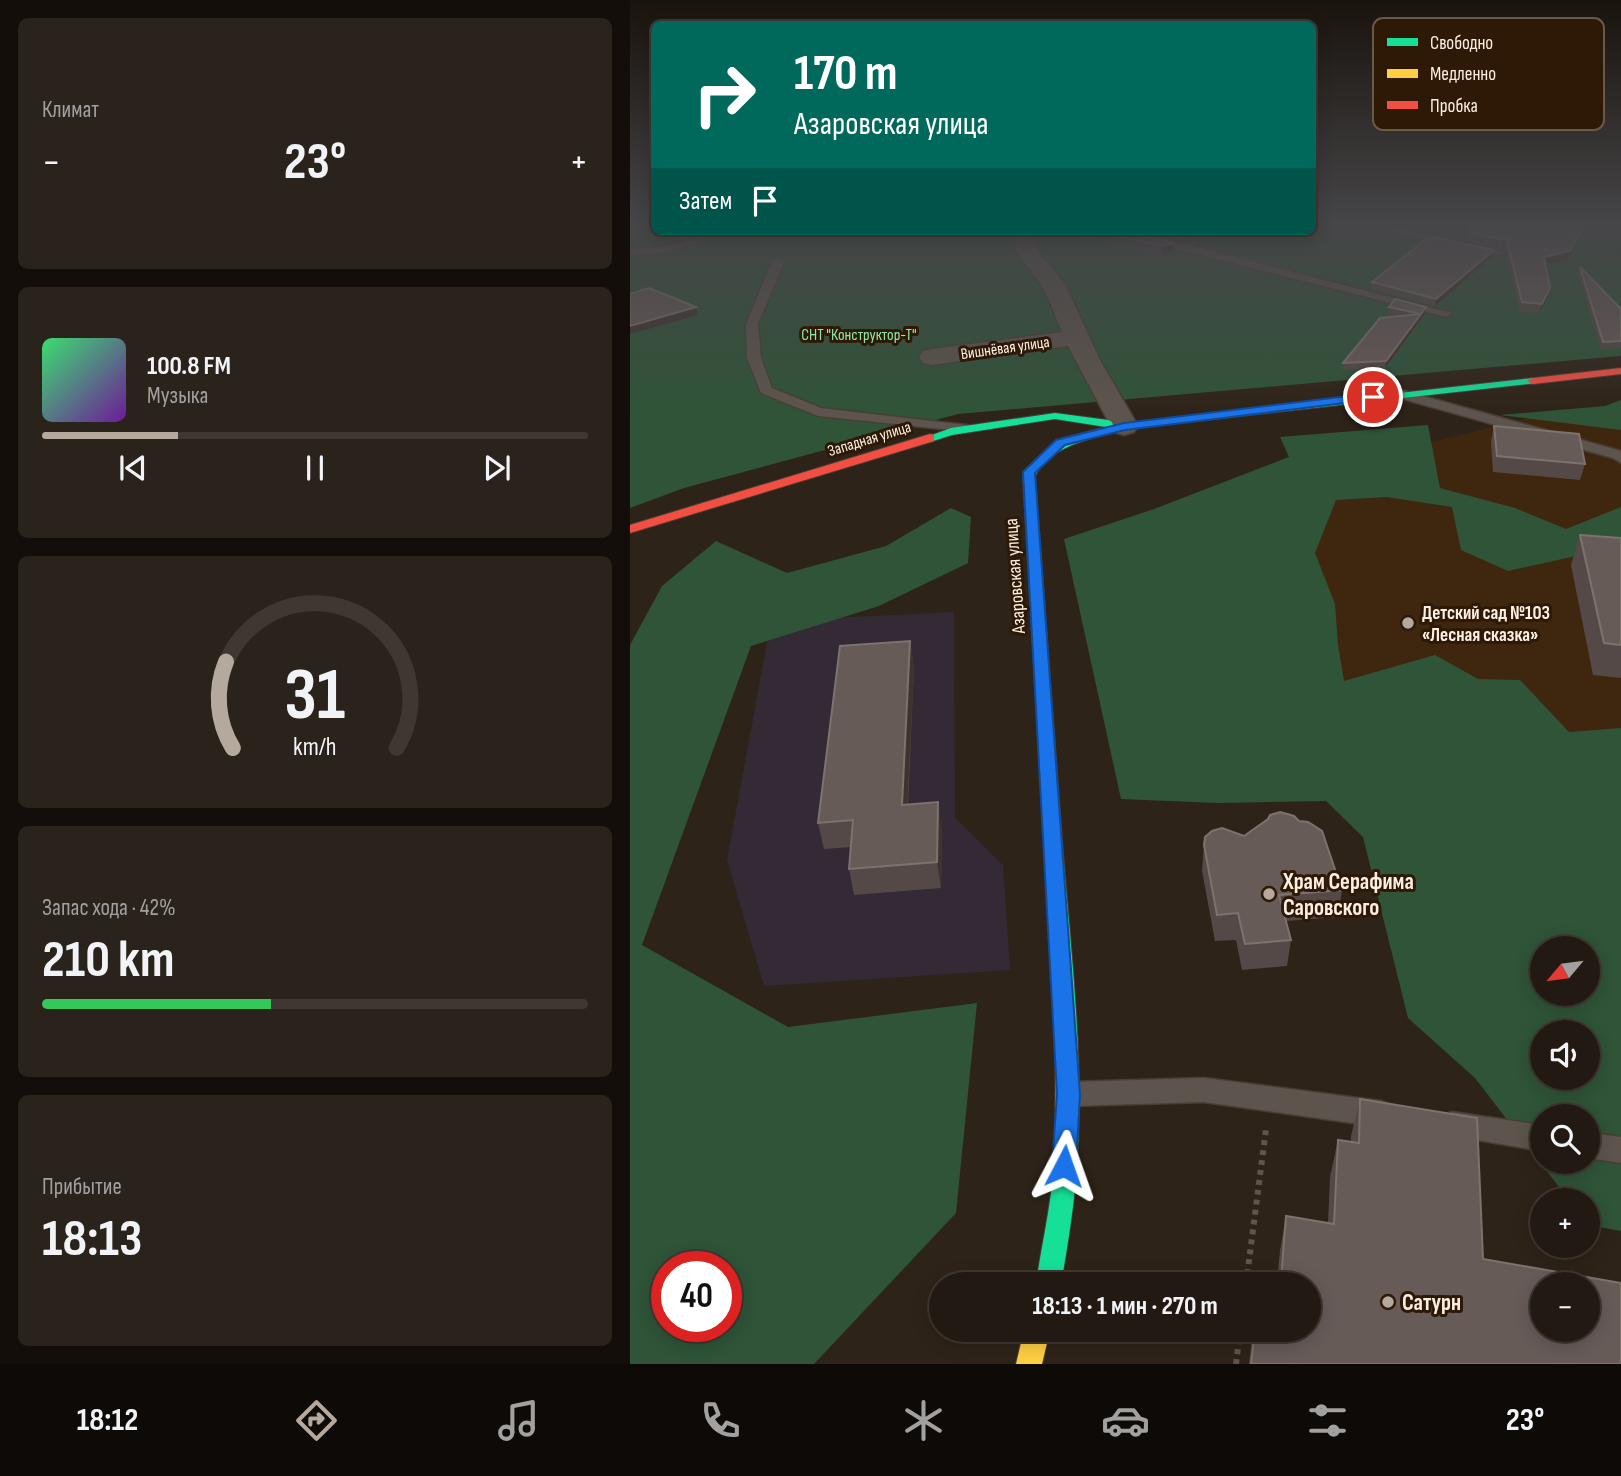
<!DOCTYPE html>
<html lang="ru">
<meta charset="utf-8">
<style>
:root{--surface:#221a12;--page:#2a231b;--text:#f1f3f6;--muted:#a2a19f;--line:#3f3832;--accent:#b5a89c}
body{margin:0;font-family:"Sofia Sans Condensed",sans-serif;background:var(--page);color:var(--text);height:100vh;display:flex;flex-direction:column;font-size:26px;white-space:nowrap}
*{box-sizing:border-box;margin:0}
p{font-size:23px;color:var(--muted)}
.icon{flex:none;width:38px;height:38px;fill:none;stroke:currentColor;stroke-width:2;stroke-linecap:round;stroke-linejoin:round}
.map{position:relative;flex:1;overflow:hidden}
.panel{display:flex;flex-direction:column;gap:18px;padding:18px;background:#130e0a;width:630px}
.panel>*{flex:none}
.guide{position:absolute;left:21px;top:21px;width:665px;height:214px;border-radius:10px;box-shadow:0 4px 18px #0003,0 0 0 2px var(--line);background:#00695c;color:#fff;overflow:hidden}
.needle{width:46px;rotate:241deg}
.fabs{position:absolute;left:900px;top:936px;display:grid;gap:14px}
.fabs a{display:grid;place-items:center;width:70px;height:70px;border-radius:50%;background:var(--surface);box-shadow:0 4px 18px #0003,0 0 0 2px var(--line);font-size:35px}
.speed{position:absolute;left:21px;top:1251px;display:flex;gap:14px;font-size:35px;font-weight:700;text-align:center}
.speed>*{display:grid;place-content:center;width:91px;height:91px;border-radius:50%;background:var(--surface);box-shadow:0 4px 18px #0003,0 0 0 2px var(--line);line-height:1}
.speed .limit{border:10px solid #d22;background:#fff;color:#111}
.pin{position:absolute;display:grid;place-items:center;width:60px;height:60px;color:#fff;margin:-30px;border:4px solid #fff;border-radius:50%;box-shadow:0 2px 7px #0007}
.me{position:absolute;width:77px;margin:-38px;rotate:4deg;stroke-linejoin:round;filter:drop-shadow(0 0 5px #0008)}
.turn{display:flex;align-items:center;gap:24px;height:147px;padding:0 28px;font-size:32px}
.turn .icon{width:91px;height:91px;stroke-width:2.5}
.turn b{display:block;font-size:49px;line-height:60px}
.then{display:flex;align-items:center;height:66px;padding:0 28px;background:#0003;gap:14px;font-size:26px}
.big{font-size:52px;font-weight:700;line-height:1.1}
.panel .tile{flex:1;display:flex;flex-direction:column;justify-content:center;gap:10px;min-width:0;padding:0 24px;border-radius:10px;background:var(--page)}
.panel .dial{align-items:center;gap:0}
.dial svg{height:182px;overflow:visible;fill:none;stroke:var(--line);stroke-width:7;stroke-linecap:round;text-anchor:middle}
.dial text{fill:var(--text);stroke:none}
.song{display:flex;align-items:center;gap:21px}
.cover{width:84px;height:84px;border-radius:10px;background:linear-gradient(135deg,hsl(140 70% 55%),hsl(280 70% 35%))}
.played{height:7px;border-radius:4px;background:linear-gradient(90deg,var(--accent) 25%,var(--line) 25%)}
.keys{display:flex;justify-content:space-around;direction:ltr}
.heat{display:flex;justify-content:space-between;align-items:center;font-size:38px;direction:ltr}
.charge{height:10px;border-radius:5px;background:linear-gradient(90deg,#34c759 42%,var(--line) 0)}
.trip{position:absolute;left:299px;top:1272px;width:392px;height:70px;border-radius:35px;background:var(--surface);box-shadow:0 4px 18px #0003,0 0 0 2px var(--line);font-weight:700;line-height:70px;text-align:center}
.tab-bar{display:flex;height:112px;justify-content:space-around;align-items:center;background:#0e0a07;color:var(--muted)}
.tab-bar .icon{width:49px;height:49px}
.tab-bar .current{color:var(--accent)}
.tab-bar b{font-size:32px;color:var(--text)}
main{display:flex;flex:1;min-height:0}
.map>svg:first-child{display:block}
.built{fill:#3f270f}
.industrial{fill:#332a35}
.green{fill:#2f5438;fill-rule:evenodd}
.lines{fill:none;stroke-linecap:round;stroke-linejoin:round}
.lane-casing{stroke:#483e36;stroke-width:3}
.street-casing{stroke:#483e36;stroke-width:3}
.fast-casing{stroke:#483e36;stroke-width:2}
.slow-casing{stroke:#483e36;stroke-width:2}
.jam-casing{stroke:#483e36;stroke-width:2}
.path{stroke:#5e554e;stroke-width:6;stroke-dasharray:5 5;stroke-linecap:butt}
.lane{fill:#5d554d;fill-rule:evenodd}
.street{fill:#5d554d;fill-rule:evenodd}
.fast{fill:#16e098;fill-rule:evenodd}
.slow{fill:#ffcf43;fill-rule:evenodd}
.jam{fill:#f24e42;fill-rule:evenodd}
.wall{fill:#554947}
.shaded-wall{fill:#3e332d}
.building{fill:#675b58;stroke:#7e726d;stroke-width:2;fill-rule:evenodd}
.route{fill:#1a73e8;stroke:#114b97;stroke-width:2}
.poi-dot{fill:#b5a89c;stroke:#2d1905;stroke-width:2.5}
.labels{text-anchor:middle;stroke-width:6;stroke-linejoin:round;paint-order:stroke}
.far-park-label{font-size:16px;fill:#8ce8a8;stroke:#2d1905}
.far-street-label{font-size:16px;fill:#fdefe3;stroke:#2d1905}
.street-label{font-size:19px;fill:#fdefe3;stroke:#2d1905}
.poi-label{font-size:19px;font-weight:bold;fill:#fdefe3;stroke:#2d1905;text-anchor:start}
.near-poi-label{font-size:23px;font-weight:bold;fill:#fdefe3;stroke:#2d1905;text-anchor:start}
.key{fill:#2d1905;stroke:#6b5948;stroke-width:2}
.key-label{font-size:19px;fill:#fdefe3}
</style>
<main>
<section class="panel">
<div class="tile"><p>Климат</p>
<div class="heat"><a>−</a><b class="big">23°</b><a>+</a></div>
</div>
<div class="tile">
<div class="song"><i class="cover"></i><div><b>100.8 FM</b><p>Музыка</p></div></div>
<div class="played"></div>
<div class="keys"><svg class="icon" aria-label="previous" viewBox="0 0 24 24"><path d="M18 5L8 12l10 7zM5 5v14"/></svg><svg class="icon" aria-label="pause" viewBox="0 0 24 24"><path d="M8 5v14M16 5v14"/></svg><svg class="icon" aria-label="next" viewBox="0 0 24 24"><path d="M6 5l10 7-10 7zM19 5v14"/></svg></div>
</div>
<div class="tile dial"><svg viewBox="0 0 100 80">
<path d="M14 69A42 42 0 1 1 86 69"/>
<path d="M14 69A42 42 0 0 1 11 31" stroke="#b5a89c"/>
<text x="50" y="56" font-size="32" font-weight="700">31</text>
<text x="50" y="72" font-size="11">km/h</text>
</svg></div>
<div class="tile"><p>Запас хода · 42%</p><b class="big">210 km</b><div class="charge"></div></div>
<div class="tile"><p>Прибытие</p><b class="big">18:13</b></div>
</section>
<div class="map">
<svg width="991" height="1364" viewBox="0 0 991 1364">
<rect width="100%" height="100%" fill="#2e2318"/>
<polygon class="built" points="910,415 991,424 991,739 616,768 527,511"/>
<polygon class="industrial" points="324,612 325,818 373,865 380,970 134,986 97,860 141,621"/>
<g class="green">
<polygon points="0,222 24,222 24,231 682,231 683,222 991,222 991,356 328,414 54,488 0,508"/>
<polygon points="991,400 991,430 870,415 975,406"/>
<path d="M 798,425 L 810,488 L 885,508 L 936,529 L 991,507 L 991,546 L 878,571 L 831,550 L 822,507 L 757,497 L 706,500 L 685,553 L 705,604 L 708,645 L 714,681 L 805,655 L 848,679 L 890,680 L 939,732 L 991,728 L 991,1231 L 958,1225 L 957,1200 L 939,1200 L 845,1078 L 778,1018 L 733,837 L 696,801 L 587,803 L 491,799 L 434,539 L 524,509 L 659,457 L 650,437 ZM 912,948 L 957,948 L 957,994 L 912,994 ZM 912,1032 L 957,1032 L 957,1078 L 912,1078 ZM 912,1116 L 957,1116 L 957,1162 L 912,1162 Z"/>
<path d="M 321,508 L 341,517 L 338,563 L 249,606 L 121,646 L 12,945 L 158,1027 L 347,1003 L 326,1213 L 184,1364 L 0,1364 L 0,645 L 32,586 L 86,541 L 157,573 L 256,546 ZM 96,1267 L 96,1326 L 37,1326 L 37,1267 Z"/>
</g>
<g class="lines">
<g class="lane-casing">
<g id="lane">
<polygon points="717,222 739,222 875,252 869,255"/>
<polygon points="66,231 76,231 69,243 31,253 0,255 0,249 31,247 61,239"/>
<polygon points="491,231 505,231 822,313 816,317 506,239"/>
<polygon points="148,259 154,262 128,324 131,358 142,388 191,408 336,425 341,426 343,429 341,432 188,416 131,393 117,358 116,324 142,262"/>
<polygon points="771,390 991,451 991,463 983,458 766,397 766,391"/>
<polygon points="574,1078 751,1101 761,1105 765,1114 761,1123 751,1127 574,1102 440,1106 430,1103 426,1094 430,1085 440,1082"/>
<polygon points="822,1112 912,1125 912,1151 812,1134 808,1125 812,1116"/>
<polygon points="957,1132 991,1137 991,1163 957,1158"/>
</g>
</g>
<g class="street-casing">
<path id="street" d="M 383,231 L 405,231 L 408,251 L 435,284 L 470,360 L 508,426 L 504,432 L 494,435 L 484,432 L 438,346 L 302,365 L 293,363 L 289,357 L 293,351 L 302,349 L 432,332 C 425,316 420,299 411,285 C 399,265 383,255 383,231 Z"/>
</g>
<g class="fast-casing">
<g id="fast">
<path d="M 903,378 L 909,381 L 907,383 L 495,429 C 461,439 417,445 403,481 L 399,482 L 393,478 L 393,472 L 427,440 L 476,427 L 425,419 L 322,435 L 300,442 L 294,438 L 321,428 L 425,413 L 478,420 L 482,422 L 483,425 Z"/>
<path d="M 424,846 L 431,848 L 433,853 C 442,961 455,1070 446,1178 C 443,1214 437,1249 431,1284 L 406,1284 C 411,1248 420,1211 423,1174 C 430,1067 421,960 415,853 L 417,848 Z"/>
</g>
</g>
<g class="slow-casing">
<g id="slow">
<polygon points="399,474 405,478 433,853 431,858 424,860 417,858 415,853 393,478"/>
<polygon points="394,1330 420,1330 412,1364 386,1364"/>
</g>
</g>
<g class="jam-casing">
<g id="jam">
<polygon points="991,368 991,374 903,384 897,381 903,378"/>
<polygon points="300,434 304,435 304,441 0,533 0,525"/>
</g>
</g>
<g class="path">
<polyline points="616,1284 636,1129"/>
<polyline points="606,1364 610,1330"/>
</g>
<use href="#lane" class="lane"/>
<use href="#street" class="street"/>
<use href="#fast" class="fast"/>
<use href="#slow" class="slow"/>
<use href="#jam" class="jam"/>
</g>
<g class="wall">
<polygon points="682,222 697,222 691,227 682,226"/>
<polygon points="846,222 991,222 991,231 958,223 938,260 916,265 920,288 918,297 909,313 890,312 875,246 872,249 836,241 838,232"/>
<polygon points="444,231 501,231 544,251 532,255 444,235"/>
<polygon points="515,231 610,231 567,244"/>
<polygon points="863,256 805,306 741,289 742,282"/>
<polygon points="950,267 991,309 991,348 971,349 948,274"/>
<polygon points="759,307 796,307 795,314 755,368 712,370 713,363 768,316 758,314"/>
<polygon points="864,426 955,464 950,480 863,472 861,442"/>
<polygon points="950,535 991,538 991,678 963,675 941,565"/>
<polygon points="280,641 284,667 278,805 312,829 311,888 224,895 219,869 221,847 194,849 188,823"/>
<polygon points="574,845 712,890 708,917 656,921 661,940 657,966 612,970 606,940 585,941 572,871"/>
<polygon points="730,1099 853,1259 991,1364 619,1364 623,1330 679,1330 647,1280 650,1251 656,1216 698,1223 700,1177 708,1140 721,1142 721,1136"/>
</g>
<g class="shaded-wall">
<polygon points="956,222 958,222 938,260 912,266 914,257"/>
<polygon points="584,231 610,231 567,244 567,236"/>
<polygon points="876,237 875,246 872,249 874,240"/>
<polygon points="544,243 544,251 532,255 532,246"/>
<polygon points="864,250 863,256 805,306 806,299"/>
<polygon points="920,288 918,297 909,313 912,304"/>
<polygon points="66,307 68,315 0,334 0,326"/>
<polygon points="796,307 795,314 755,368 756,361"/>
<polygon points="280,641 284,667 276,831 272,805"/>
<polygon points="308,802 312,829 311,888 307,862"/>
</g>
<g class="building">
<polygon points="846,222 956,222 940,251 914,257 920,288 912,304 892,302 876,237 874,240 838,232"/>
<polygon points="464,231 501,231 505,233 544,243 532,246"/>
<polygon points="547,231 584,231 567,236"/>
<polygon points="800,236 864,250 806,299 742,282"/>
<polygon points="950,267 991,309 991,341 973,342"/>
<polygon points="19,288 66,307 0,326 0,294"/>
<polygon points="765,299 796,307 756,361 713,363 750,318 791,314 759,307"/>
<polygon points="864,426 949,434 955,464 867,456"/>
<polygon points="950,535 991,538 991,645 974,643"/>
<polygon points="280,641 272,805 308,802 307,862 219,869 223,820 188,823 210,646"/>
<polygon points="650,812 664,816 669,821 678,822 692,831 712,890 649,895 661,940 615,944 608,913 587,915 574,845 575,837 582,831 592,828 614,836 638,819 640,815"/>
<path d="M 730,1099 L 847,1118 L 853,1259 L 991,1283 L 991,1364 L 621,1364 L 625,1330 L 679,1330 L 679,1284 L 630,1284 L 630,1276 L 651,1280 L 656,1216 L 704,1224 L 708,1140 L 729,1143 ZM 912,1284 L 957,1284 L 957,1330 L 912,1330 Z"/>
</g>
<linearGradient id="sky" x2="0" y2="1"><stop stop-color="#19130d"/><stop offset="0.54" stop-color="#464548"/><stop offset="1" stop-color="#464548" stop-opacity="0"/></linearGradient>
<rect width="991" height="413" fill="url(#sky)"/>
<polygon class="route" points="743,393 748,397 747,399 495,430 435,445 405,473 450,1094 446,1166 442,1174 434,1177 425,1174 422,1166 427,1094 393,472 426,440 494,423"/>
<g class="poi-dot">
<circle cx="778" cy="623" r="7"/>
<circle cx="639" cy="894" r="7"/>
<circle cx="758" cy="1302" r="7"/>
</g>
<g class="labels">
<g class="far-park-label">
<text x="229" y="340">СНТ "Конструктор-Т"</text>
</g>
<g class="far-street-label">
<text transform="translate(375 347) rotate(-8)" y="6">Вишнёвая улица</text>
<text transform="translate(239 438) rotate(-17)" y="6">Западная улица</text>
</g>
<g class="street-label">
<text transform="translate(384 576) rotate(-94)" y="7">Азаровская улица</text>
</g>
<g class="poi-label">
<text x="792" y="619">Детский сад №103<tspan x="792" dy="22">«Лесная сказка»</tspan></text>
</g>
<g class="near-poi-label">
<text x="653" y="889">Храм Серафима<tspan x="653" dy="26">Саровского</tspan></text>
<text x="772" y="1310">Сатурн</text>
</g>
</g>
<rect x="743" y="18" width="231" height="112" rx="10" class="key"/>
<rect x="757" y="38" width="31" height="8" fill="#16e098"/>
<rect x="757" y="69" width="31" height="9" fill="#ffcf43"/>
<rect x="757" y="101" width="31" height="8" fill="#f24e42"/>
<g class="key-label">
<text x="800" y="49">Свободно</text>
<text x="800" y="80">Медленно</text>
<text x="800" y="112">Пробка</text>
</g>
</svg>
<div class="fabs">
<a><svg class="needle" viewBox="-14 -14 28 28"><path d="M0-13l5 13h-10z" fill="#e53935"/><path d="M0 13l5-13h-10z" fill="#a2a19f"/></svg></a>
<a><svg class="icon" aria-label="sound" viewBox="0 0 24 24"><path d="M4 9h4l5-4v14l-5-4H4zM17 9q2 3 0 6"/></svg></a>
<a><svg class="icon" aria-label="search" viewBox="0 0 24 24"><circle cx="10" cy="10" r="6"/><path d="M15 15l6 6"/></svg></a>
<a>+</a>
<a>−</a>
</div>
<div class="speed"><div class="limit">40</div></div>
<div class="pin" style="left:743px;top:397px;background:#d93025"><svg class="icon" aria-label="arrive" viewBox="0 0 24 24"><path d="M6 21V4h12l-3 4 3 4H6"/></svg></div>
<svg class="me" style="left:434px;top:1166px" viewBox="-20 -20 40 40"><path d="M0-17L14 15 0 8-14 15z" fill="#1a73e8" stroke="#fff" stroke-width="4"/></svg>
<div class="trip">18:13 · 1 мин · 270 m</div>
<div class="guide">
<div class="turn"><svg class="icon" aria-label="right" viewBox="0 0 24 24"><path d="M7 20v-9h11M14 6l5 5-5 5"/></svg><div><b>170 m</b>Азаровская улица</div></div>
<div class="then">Затем<svg class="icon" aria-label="arrive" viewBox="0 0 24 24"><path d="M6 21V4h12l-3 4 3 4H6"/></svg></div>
</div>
</div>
</main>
<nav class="tab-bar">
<b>18:12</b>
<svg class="icon current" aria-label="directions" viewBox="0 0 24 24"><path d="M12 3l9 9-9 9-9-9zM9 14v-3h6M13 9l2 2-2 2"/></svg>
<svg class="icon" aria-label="music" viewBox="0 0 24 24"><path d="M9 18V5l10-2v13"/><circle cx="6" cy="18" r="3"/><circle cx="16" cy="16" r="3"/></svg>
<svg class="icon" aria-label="phone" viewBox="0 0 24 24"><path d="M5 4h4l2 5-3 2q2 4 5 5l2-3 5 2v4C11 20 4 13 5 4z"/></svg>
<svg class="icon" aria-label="climate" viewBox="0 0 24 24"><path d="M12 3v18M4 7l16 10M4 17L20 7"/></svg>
<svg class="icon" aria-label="car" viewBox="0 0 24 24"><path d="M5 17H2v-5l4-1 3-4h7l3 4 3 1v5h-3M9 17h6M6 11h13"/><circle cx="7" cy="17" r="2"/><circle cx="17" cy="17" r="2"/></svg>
<svg class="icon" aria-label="filters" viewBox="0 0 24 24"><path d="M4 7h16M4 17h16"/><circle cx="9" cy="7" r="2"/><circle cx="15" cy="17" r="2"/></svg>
<b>23°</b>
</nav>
